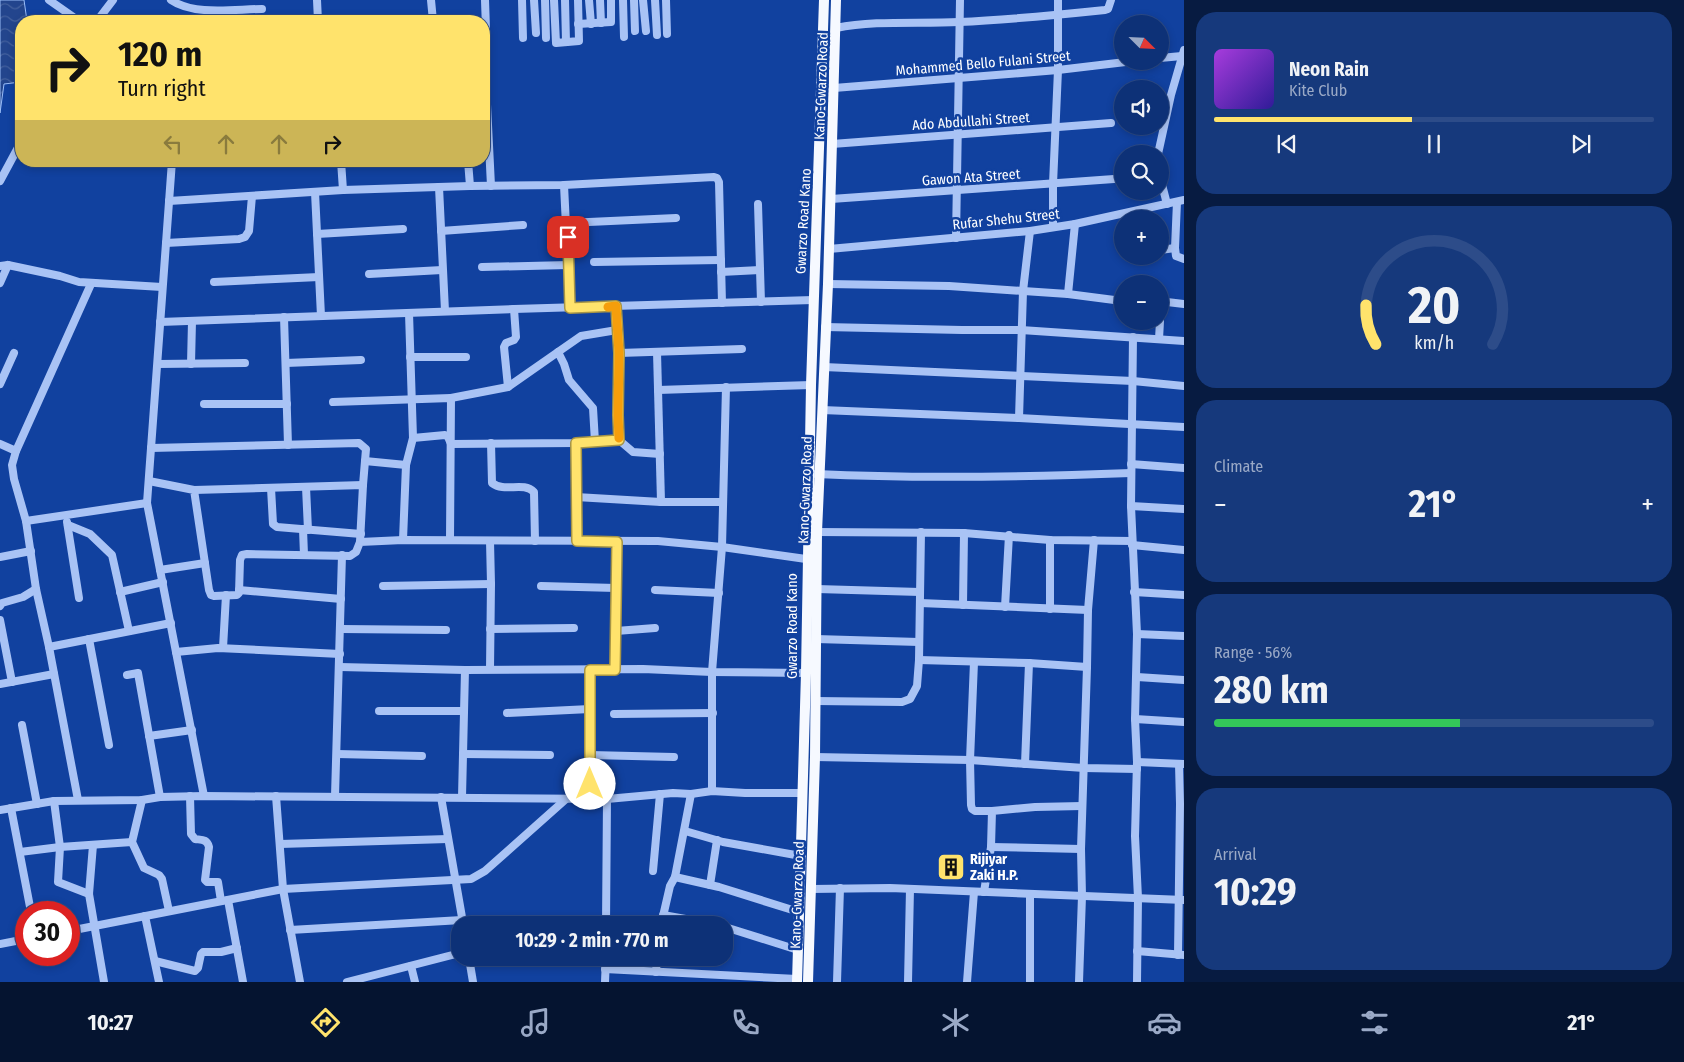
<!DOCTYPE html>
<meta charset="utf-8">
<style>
:root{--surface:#0d3177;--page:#16397c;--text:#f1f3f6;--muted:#9aa9c6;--line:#2d4c89;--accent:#ffe36c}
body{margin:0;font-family:"Fira Sans Condensed",sans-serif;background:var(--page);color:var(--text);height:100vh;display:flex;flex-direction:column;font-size:19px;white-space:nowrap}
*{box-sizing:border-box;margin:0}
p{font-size:16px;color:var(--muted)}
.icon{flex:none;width:28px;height:28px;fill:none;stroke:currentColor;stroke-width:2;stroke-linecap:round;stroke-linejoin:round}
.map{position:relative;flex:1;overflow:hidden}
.details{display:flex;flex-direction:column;gap:12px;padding:12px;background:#071b41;width:500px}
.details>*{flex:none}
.guide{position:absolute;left:15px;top:15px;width:475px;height:152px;border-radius:20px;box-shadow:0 2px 8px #0003,0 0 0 1px var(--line);background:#ffe36c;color:#111;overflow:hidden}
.needle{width:32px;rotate:114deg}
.buttons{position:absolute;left:1114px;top:15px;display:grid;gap:10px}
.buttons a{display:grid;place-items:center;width:55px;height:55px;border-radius:50%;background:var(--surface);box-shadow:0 2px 8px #0003,0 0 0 1px var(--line);font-size:25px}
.speed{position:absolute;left:15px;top:901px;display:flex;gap:10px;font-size:25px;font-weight:700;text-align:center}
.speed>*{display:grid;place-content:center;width:65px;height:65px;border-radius:50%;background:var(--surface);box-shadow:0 2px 8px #0003,0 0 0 1px var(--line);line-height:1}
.speed .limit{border:8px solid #d22;background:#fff;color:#111}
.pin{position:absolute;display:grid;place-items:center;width:42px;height:42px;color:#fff;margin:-21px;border-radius:10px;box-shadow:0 2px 8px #0006}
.me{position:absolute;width:55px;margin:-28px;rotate:0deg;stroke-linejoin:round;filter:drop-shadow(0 0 4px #0008)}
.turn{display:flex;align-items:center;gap:18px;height:105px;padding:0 20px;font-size:22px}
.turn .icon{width:65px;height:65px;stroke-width:2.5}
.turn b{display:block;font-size:35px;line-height:42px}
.lanes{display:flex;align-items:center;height:48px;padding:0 20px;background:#0003;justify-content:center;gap:25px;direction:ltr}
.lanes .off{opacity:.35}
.big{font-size:38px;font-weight:700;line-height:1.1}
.details .card{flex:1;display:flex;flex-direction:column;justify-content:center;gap:8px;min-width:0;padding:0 18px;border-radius:20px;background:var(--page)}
.details .dial{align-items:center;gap:0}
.dial svg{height:130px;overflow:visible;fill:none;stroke:var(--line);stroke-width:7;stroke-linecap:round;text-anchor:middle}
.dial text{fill:var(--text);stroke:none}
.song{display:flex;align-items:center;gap:15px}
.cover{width:60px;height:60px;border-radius:8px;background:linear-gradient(135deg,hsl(280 70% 55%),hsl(250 70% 35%))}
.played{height:5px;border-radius:2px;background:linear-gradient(90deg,var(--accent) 45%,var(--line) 45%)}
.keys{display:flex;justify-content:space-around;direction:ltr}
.heat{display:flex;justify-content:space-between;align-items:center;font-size:28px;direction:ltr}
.charge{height:8px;border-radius:4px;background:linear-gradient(90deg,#34c759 56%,var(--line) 0)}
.trip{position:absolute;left:451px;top:916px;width:282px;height:50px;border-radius:20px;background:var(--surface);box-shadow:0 2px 8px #0003,0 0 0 1px var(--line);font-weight:700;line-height:50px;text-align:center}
.menu{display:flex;height:80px;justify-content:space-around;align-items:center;background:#051430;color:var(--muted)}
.menu .icon{width:35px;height:35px}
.menu .active{color:var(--accent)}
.menu b{font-size:22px;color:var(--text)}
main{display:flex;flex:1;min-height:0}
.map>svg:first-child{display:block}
.water{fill:url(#water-waves);stroke:#9abdf8}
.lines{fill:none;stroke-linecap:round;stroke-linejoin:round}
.minor{stroke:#a9c3f5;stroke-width:8}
.major{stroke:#f6f9ff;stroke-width:10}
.route-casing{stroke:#a69446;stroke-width:12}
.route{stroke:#ffe36c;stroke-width:9}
.slow{stroke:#f59e0b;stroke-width:9}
.labels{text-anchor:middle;stroke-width:5;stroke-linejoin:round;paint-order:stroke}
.street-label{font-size:14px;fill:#fff;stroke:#11419f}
.poi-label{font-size:14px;font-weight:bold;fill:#fff;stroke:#11419f;text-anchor:start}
</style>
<main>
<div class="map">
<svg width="1184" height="982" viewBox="0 0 1184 982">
<defs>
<pattern id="water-waves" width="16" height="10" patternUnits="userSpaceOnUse" patternTransform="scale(1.25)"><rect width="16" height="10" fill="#23458d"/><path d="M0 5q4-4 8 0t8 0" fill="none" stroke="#44619e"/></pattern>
</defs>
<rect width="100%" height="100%" fill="#11419f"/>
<polygon class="water" points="0,0 24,0 27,21 21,21 21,82 4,84 0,113"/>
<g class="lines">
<g class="minor">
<polyline points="49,0 79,21"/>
<path d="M 171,0 C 194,16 235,9 262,9"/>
<polyline points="317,0 318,21"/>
<polyline points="431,0 433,21"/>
<polyline points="522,0 523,38"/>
<polyline points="534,0 536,33"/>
<polyline points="545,0 546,38"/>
<polyline points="554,0 556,43 579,41 578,0"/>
<polyline points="565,0 566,42"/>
<polyline points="589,0 591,24"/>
<polyline points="600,0 601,23"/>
<polyline points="623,0 624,37"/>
<polyline points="634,0 635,31"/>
<polyline points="643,0 646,31"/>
<polyline points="655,0 657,35"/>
<polyline points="666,0 667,34"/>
<polyline points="97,21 113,0"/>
<polyline points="578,24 611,22 611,0"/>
<path d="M 836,28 C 876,20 918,24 959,22 C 1008,20 1057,15 1105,10 L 1108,9 L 1111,0"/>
<polyline points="484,58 487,58 485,0"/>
<polyline points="487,58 486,84 491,186"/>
<polyline points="1160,58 1182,56"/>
<polyline points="834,88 1058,70 1134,61"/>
<polyline points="832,144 1111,123"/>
<polyline points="1158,154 1171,95 1184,50"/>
<polyline points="172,161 147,503 204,796"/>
<polyline points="341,161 343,190"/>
<polyline points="468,161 470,186"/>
<polyline points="1160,177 1167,204"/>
<polyline points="0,181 21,142"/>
<polyline points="564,185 570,308"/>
<polyline points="439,187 445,311"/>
<polyline points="315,192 321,316"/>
<polyline points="831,199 1114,179"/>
<polyline points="169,201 343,190 470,186 564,185 714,177 717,178 719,182 722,303"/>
<polyline points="1177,202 1175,248 1176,256 1184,259"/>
<polyline points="758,204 761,302"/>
<polyline points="567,223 676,218"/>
<polyline points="1053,227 1053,184 1058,70 1058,0"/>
<polyline points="441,231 523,225"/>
<polyline points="317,234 403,229"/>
<polyline points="956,238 960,0"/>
<polyline points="166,243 239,239 245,237 249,231 252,196"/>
<polyline points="829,249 1030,231 1075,224 1184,200"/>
<polyline points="1160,250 1175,248"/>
<polyline points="594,262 721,260"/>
<polyline points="0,266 8,265 60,276 79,282 162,287"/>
<polyline points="482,267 568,265"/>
<polyline points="721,272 760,270"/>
<polyline points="369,274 442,270"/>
<polyline points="214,282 319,277"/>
<polyline points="0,283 8,265"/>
<polyline points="828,284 949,286 1068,294 1122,301"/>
<polyline points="1068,294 1075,224"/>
<polyline points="1160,304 1167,302 1184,304"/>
<polyline points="409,313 413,438"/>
<polyline points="1160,314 1160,304"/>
<polyline points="284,317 288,445"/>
<polyline points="160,322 514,309 813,300"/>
<polyline points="825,327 962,330 1021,330 1184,341"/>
<polyline points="1133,337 1131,506 1137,634 1135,719 1137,762 1135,836 1138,898 1137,982"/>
<polyline points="1159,339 1160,321"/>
<polyline points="558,352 581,336 617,330"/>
<polyline points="657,352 661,502"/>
<polyline points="619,353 742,349"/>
<polyline points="410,357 466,357"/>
<polyline points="286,363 361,360"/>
<polyline points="158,364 245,363"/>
<polyline points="191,364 192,321"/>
<polyline points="824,367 1133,381 1184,386"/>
<polyline points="0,384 14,353"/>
<polyline points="508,387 504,347 506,343 514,340 516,337 514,309"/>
<polyline points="658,390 811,385"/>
<polyline points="451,398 508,387 558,352 564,364 569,380 593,408 595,442"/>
<polyline points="333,402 451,398 450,540"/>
<polyline points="204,404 287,404"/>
<polyline points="822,410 1019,418 1184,427"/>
<polyline points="1019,418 1023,291 1030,231"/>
<polyline points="619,440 633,452 660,454"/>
<path d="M 491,443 L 492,483 C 505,493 523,481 534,492 L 535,541"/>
<polyline points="576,443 577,541"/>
<polyline points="0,444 16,451"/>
<polyline points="151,448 359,443 366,449 363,485"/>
<polyline points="365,461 406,465"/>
<polyline points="1131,464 1184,468"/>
<path d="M 816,474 C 921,479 1026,477 1131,473"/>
<polyline points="149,481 194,490 209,590 211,595 214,596 237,595 239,593 240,560 242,555 247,554 350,556 356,552 360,542 403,540 658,541 722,547 806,559"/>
<polyline points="306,487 308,530"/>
<polyline points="271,488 273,524 277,527 361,534"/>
<polyline points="194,490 363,485 360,542"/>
<polyline points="576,497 661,502 723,502"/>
<polyline points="1131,506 1184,509"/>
<polyline points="26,521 147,503"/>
<polyline points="67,522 79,598"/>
<polyline points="68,525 90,534 112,555 129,631"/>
<polyline points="303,529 304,555"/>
<polyline points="817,532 964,533 1050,540 1132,541"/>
<polyline points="403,540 406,465 413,438 445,435 448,437 451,444 576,443 619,440 618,415 619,353 617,307"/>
<polyline points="490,541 491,584 490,669"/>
<polyline points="1132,545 1184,550"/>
<polyline points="0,557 31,551"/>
<polyline points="160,570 205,563"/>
<polyline points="383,586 491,584"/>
<polyline points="541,586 616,588"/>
<polyline points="817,589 920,592"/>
<polyline points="239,590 341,599"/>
<polyline points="655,590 719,593"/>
<polyline points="120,592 163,582"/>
<polyline points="1134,592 1184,595"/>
<polyline points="920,603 1088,610"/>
<polyline points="963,605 964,533"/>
<polyline points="0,606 2,603 23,597 36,589"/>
<polyline points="1005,607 1009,535"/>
<polyline points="1050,609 1050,540"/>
<polyline points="0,620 12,682"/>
<polyline points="341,629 446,630"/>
<polyline points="490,629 574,628"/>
<polyline points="616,631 655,628"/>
<polyline points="1137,634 1184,636"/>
<polyline points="89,639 109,745"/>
<polyline points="816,639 919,642"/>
<polyline points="49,647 171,623"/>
<polyline points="223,648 226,595"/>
<polyline points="176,652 218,648 340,654"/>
<polyline points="919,660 1029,663 1087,667"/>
<polyline points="974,662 970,760 971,805 972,809 975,811 992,811"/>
<polyline points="340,667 465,670 643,669 712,672 806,673"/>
<polyline points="615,669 617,542"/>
<polyline points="127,675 138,673 160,797"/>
<polyline points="1137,677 1184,680"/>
<polyline points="0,684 54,674"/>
<polyline points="816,701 902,702 910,699 917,686 919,660 921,532"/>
<polyline points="379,711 464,711"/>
<polyline points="507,713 590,709"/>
<polyline points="614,714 713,713"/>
<polyline points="1135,719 1184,722"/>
<polyline points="22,725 37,804"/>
<polyline points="149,736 192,730"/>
<polyline points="337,754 422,756"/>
<polyline points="463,754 550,755"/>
<polyline points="590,755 674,757"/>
<polyline points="815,757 970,760 1084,768 1137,769"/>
<polyline points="1137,762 1184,764"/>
<polyline points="1025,764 1029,663"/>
<polyline points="712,791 712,672 722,547 726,387"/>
<path d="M 190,796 L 191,834 L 195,839 C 202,840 207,839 209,847 L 205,880 L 207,882 L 218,882 L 221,901"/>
<polyline points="276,796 283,889 300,982"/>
<polyline points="335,796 342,555"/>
<polyline points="441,797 463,923"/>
<polyline points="462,797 465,670"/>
<polyline points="590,799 590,670"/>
<polyline points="78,800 49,647 36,589 26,521 14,479 12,465 16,451 91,284"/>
<polyline points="142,800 132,842 144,868 159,875 162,879 169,911"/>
<polyline points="54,801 60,847 58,882 89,894"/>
<polyline points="11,808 31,912"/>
<polyline points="0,810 54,801 142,800 160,797 204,796 607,799 673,793 691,794 712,791 745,793 803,793"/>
<polyline points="685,831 723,842 801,856"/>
<polyline points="280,844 448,839"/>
<polyline points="93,845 89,894 104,982"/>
<polyline points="991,847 1081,849"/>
<polyline points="20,852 60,847 132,842"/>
<polyline points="653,871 660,794"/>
<polyline points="675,877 719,887 799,912"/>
<polyline points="710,885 717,840"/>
<polyline points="811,889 890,888 1184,900"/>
<polyline points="984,892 991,847 992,811 1035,807 1082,806"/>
<polyline points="1030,894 1030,982"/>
<polyline points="228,900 243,982"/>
<polyline points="663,915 719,925"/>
<polyline points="145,916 159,982"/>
<polyline points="606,925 607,799"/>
<polyline points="661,925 670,886 675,877 691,794"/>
<polyline points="725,927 798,950"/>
<polyline points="290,930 462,920"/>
<polyline points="69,931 283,889 471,879 485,871 566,799"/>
<polyline points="0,944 26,939"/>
<polyline points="1137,951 1184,955"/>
<polyline points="1178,955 1180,804 1179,764"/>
<polyline points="469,958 473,982"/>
<polyline points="155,961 195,971 198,968 201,954 203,952 221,952 237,948"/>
<polyline points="411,966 415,982"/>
<polyline points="605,969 797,979"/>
<polyline points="656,972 657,958"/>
<polyline points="347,982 460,953"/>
<polyline points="605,982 606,958"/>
<polyline points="837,982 840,888"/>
<polyline points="908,982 910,889"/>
<polyline points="967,982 974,892"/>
<polyline points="1079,982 1082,896 1081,849 1087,667 1088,610 1094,540"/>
</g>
<g class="major">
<polyline points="797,982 806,673 811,385 824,0"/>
<polyline points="808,982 815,757 817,532 828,284 836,0"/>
</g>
</g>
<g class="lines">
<g class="route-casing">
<polyline id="route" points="568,237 570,308 616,306 619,353 618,415 619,440 576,443 577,541 617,542 615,670 590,670 590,784"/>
</g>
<use href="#route" class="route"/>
<polyline class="slow" points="608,307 616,306 619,353 618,415 619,438"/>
</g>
<defs>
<g id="building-square" transform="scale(1.4375)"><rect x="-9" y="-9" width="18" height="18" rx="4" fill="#ffe36c" stroke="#11419f"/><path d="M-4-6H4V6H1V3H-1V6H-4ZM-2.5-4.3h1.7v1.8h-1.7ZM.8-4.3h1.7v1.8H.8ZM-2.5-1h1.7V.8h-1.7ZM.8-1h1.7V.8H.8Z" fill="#111"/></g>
</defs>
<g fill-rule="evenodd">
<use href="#building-square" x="951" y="867"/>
</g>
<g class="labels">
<g class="street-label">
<text transform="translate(983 63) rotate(-5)" y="5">Mohammed Bello Fulani Street</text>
<text transform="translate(821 86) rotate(-88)" y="5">Kano-Gwarzo Road</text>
<text transform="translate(971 121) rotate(-4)" y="5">Ado Abdullahi Street</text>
<text transform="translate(971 177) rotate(-4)" y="5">Gawon Ata Street</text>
<text transform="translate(1006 219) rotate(-6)" y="5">Rufar Shehu Street</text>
<text transform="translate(803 221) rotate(-87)" y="5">Gwarzo Road Kano</text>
<text transform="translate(805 490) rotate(-88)" y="5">Kano-Gwarzo Road</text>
<text transform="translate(792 626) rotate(-90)" y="5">Gwarzo Road Kano</text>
<text transform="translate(797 895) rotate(-88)" y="5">Kano-Gwarzo Road</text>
</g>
<g class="poi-label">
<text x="970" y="864">Rijiyar<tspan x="970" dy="16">Zaki H.P.</tspan></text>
</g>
</g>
</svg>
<div class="buttons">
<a><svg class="needle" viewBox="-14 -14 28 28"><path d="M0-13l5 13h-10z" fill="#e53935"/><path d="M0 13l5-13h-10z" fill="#9aa9c6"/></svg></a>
<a><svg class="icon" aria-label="sound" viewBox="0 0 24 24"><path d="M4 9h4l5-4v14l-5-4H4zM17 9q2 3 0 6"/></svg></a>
<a><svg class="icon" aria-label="search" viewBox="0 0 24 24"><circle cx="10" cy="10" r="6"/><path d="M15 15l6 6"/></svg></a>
<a>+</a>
<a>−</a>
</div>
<div class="speed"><div class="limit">30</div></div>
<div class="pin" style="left:568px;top:237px;background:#d93025"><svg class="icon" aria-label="arrive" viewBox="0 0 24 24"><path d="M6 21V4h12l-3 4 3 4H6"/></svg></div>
<svg class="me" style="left:590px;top:784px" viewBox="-20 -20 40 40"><circle r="19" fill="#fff"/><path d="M0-13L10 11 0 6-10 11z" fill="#ffe36c"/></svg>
<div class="trip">10:29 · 2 min · 770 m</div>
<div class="guide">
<div class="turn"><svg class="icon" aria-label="right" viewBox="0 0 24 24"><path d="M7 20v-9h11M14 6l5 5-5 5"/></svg><div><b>120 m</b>Turn right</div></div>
<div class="lanes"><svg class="icon off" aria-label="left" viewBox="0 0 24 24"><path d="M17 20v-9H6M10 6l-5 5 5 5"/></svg><svg class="icon off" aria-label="ahead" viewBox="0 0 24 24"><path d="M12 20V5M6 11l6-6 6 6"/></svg><svg class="icon off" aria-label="ahead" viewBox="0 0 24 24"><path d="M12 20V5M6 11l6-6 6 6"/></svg><svg class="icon" aria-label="right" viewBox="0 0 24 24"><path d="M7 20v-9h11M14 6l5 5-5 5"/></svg></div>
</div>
</div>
<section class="details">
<div class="card">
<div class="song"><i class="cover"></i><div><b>Neon Rain</b><p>Kite Club</p></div></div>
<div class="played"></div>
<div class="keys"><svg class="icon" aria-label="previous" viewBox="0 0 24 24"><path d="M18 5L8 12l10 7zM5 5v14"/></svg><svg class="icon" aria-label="pause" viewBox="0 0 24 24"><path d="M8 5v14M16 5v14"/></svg><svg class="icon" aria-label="next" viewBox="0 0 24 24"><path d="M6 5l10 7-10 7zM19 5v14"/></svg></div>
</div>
<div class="card dial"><svg viewBox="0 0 100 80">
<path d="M14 69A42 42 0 1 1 86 69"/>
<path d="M14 69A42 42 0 0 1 8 45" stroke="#ffe36c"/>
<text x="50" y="56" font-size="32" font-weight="700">20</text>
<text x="50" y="72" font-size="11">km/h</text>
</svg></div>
<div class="card"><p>Climate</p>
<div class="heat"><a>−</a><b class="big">21°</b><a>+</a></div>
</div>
<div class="card"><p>Range · 56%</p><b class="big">280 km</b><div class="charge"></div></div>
<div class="card"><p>Arrival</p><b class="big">10:29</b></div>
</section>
</main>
<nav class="menu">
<b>10:27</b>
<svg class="icon active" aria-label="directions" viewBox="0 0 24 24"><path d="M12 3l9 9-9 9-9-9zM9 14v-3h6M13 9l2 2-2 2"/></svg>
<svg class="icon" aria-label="music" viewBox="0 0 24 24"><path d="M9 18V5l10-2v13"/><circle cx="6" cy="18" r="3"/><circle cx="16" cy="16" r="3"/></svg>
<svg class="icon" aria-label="phone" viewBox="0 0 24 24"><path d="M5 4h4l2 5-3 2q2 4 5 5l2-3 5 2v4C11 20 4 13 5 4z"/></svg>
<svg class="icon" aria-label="climate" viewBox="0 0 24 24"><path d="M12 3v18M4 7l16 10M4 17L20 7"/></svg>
<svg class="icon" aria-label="car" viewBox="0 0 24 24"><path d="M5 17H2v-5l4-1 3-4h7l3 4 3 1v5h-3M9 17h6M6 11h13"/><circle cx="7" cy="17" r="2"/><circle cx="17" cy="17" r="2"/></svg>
<svg class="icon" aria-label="filters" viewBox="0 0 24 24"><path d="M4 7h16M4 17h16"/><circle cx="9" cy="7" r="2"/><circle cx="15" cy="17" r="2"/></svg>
<b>21°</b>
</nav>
